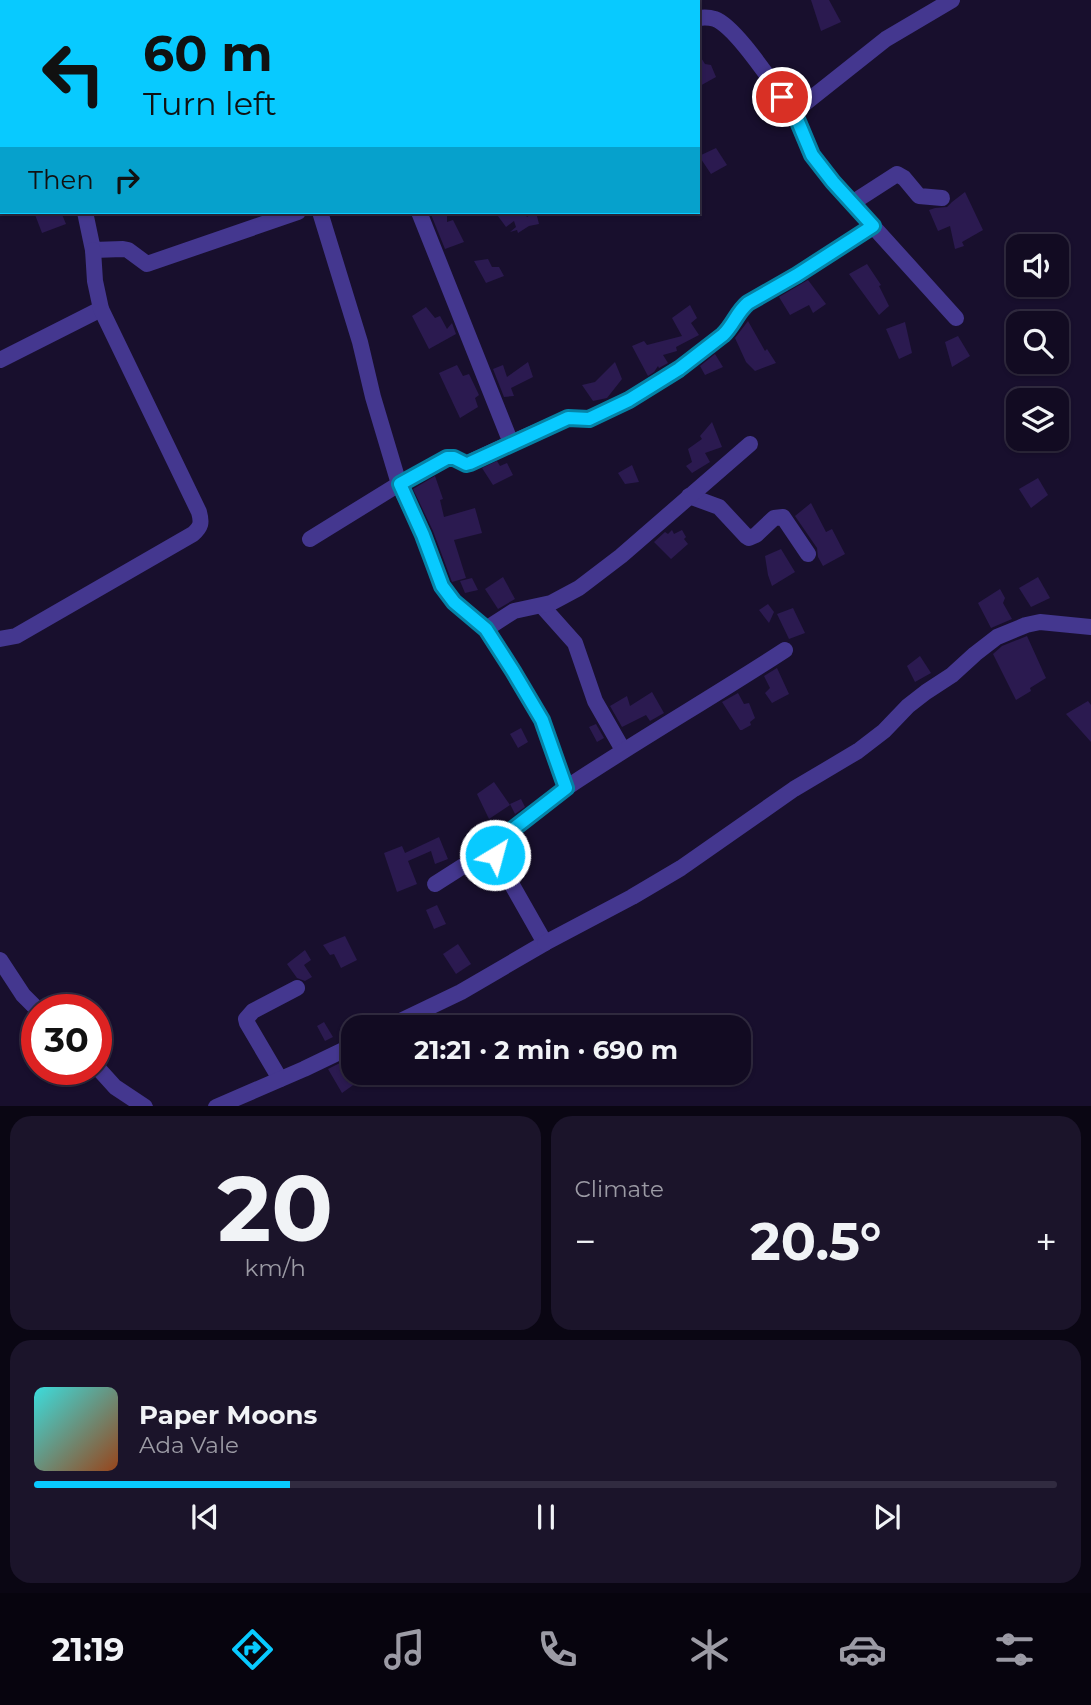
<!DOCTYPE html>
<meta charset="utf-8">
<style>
:root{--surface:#120b22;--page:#1b142a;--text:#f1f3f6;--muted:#9c9ba5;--line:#312b40;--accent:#08caff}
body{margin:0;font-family:Montserrat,sans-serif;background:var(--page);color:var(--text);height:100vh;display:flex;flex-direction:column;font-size:26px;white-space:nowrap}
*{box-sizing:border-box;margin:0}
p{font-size:23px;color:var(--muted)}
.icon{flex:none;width:38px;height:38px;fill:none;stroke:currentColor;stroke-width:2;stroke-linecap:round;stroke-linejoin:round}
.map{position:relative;height:1106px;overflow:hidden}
.side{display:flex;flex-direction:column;gap:10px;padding:10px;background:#0a0613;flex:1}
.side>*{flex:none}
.top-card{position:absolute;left:0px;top:0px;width:700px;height:214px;box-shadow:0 2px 5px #0004,0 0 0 2px var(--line);background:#08caff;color:#111;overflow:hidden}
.tools{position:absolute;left:1006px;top:234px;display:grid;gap:14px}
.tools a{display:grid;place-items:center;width:63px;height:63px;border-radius:14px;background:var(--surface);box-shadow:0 2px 5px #0004,0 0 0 2px var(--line);font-size:35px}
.speed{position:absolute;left:21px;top:994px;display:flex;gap:14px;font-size:35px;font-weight:700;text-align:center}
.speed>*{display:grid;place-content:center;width:91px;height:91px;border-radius:50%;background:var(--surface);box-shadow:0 2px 5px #0004,0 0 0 2px var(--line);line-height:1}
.speed .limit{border:10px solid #d22;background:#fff;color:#111}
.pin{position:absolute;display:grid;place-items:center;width:60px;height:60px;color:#fff;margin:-30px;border:4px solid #fff;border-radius:50%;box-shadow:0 2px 7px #0007}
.me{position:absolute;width:77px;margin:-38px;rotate:37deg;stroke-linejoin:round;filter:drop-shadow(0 0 5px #0008)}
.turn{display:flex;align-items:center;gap:24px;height:147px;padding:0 28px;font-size:32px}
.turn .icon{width:91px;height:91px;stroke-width:2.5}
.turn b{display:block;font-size:49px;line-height:60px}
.then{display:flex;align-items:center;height:66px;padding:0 28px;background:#0003;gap:14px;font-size:26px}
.big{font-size:52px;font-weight:700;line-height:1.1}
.side .card{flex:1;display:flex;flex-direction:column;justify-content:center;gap:10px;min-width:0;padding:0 24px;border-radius:21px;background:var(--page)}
.side .dial{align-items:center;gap:0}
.dial b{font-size:91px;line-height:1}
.song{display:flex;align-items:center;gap:21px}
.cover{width:84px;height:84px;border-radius:10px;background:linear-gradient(135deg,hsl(180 70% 55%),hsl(20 70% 35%))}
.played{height:7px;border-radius:4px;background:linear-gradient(90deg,var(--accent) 25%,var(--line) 25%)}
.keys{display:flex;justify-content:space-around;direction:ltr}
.heat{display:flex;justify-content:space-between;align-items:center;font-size:38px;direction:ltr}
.side .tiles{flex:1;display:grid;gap:10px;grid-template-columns:1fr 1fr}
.card:last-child{grid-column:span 2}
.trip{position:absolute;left:341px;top:1015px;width:410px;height:70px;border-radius:21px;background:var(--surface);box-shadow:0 2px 5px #0004,0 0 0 2px var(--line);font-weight:700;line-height:70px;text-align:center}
.dock{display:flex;height:112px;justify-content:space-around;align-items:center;background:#07040e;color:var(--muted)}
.dock .icon{width:49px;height:49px}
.dock .current{color:var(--accent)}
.dock b{font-size:32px;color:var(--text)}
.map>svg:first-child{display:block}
.building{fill:#2b1a50}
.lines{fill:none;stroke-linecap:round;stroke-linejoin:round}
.minor{stroke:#44378f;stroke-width:16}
.route-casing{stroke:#0583a6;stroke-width:18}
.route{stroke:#08caff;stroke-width:12}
</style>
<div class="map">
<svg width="1091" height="1107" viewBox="0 0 1091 1107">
<rect width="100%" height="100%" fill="#180f2d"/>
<g class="building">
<polygon points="811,0 829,0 841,22 821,31"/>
<polygon points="698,53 705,64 711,65 716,77 698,87"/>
<polygon points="716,148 727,165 711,174 699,156"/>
<polygon points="965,192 983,230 962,242 964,246 955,249 950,226 938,231 929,210 935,208 947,207 952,202"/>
<polygon points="34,212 53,212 54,214 61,212 66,224 42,233"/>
<polygon points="430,212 447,212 447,222 453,220 464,242 445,249"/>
<polygon points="495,212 529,212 525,214 527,217 534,212 536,212 539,224 529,226 518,233 517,230 510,232 516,227 514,221 506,227"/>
<polygon points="488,259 492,267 499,267 504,276 486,283 474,261"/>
<polygon points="867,264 881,285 879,286 889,306 879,315 849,274"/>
<polygon points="808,280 826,304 813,313 809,305 790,315 779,297"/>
<polygon points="690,305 697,318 691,323 699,335 676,347 677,351 663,355 668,363 659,368 658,366 654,372 648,376 632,346 644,341 647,345 682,336 672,318"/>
<polygon points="426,307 435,318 440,316 447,329 452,323 456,334 429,349 412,316"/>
<polygon points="748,321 765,351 767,349 776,363 755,371 746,362 735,338"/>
<polygon points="905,322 912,353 899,359 886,329"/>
<polygon points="958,336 970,356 952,367 945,342"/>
<polygon points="715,354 723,367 705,375 700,366"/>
<polygon points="528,362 533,377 511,388 514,396 504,397 493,369 503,365 507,377"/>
<polygon points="615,362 622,379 607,398 593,401 582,385 595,382"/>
<polygon points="457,365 463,376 469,374 479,395 475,398 478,407 460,418 439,373"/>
<polygon points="712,422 722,447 705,453 710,462 692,473 686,466 692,462 688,449 702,439 700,436"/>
<polygon points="497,461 500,466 507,463 513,475 493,485 482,468"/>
<polygon points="632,465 639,482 625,484 618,473"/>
<polygon points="435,476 443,499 440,500 444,517 475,508 482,533 454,540 466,578 452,582 433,531 413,489"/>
<polygon points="1038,478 1048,495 1031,508 1019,489"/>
<polygon points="811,503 826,532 832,529 845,554 823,566 818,557 817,548 795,516"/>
<polygon points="672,530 674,534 682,530 686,537 684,539 688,544 671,559 654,542 665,532 668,534"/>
<polygon points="781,549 795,572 772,586 768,575 765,556"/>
<polygon points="503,577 515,599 498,609 485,589"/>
<polygon points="1038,577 1050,598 1031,607 1019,588"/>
<polygon points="472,578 478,590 465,593 460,581"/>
<polygon points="1000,589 1005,598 1003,603 1012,619 991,628 978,603"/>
<polygon points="768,604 774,612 769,623 759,610"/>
<polygon points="793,608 805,633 789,639 777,614"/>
<polygon points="1027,636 1046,678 1030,688 1031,691 1016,700 993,654 1002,646"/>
<polygon points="920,656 931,673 915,682 907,666"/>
<polygon points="777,668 789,694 772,703 765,693 770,688 764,676"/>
<polygon points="652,692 664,713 650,721 646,715 622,727 610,706 627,696 630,706"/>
<polygon points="738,693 744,704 749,703 755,718 750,722 751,725 742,730 740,730 722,702"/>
<polygon points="1088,701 1091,705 1091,742 1066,714"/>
<polygon points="596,724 604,738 597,742 589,727"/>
<polygon points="521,728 528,742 518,748 510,734"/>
<polygon points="494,782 510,805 489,819 477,794"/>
<polygon points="521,799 525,807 515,814 510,804"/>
<polygon points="439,837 448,859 435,864 431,851 408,861 417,884 397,892 384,853 402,846 405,853"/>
<polygon points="437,905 446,924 434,929 426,910"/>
<polygon points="345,936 357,960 341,968 334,954 330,955 323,945"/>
<polygon points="458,944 471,964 456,974 443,954"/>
<polygon points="305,950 311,960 304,965 312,977 305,981 297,978 287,964"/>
<polygon points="324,1022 333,1037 325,1041 317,1026"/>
<polygon points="344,1061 352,1073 363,1078 342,1093 328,1069"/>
</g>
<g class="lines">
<g class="minor">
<polyline points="301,0 302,2"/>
<polyline points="462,0 463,2"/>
<polyline points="355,2 358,0"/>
<path d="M 698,18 C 704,17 709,17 715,19 C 737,27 777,91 794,112 L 886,39 L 952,0"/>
<polyline points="794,112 812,155 833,182 956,318"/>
<polyline points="0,196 2,196"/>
<polyline points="852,203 897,174 904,178 919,196 942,198"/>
<polyline points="85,212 93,250 123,249 128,250 147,264 298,212"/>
<polyline points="320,212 360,342 373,397 399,484 423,535 442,586 454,602 486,629 513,671 542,720 566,788 499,840 493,847 495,855 545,943 461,992 388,1027"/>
<polyline points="0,360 101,309"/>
<path d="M 511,443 L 568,418 L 589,419 L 629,400 L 681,367 L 723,335 C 733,326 737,312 748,303 L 797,275 L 873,226"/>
<polyline points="689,496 719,507 746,536 749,538 756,535 774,518 783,517 808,554"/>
<polyline points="310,539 399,484 447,458 454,458 466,464 511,443 419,212"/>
<polyline points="542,606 575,643 595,701 623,750"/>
<polyline points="486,629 514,611 551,603 579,588 621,556 750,444"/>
<path d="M 0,639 L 16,636 L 193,534 C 201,527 202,523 199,512 L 101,309 L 95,281 L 93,250"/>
<path d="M 566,788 C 638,740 713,697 785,650"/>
<polyline points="435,884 493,847"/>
<polyline points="545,943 632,897 681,868 794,789 858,751 884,731 908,706 926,692 952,675 975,654 997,637 1026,625 1040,622 1091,627"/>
<polyline points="0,960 23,995 38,1010"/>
<polyline points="96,1066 115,1087 145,1107"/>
<polyline points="280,1079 247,1023 246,1019 253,1011 297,988"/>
<polyline points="216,1107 304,1069 354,1045"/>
</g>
</g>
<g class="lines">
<g class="route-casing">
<path id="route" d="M 495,855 L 493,847 L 499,840 L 566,788 L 542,720 L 513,671 L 486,629 L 454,602 L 442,586 L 423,535 L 400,484 L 447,458 L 454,458 L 466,464 L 470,463 L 568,418 L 589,419 L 629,400 L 679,369 L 723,335 C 733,326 737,312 748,303 L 797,275 L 873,226 L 833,182 L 812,155 L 794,112 L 782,97"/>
</g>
<use href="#route" class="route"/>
</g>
</svg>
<div class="tools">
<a><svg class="icon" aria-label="sound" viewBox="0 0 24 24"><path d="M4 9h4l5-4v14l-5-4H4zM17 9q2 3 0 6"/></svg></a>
<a><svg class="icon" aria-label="search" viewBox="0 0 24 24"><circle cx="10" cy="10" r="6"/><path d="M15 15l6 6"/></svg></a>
<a><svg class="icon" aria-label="layers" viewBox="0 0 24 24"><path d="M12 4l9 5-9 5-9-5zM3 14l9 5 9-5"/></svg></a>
</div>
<div class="speed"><div class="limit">30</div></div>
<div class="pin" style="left:782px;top:97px;background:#d93025"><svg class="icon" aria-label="arrive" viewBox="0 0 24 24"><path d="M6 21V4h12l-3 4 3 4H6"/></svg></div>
<svg class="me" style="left:495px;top:855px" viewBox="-20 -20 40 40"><circle r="17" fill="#08caff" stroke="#fff" stroke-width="3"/><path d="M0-11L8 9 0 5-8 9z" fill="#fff"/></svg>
<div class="trip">21:21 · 2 min · 690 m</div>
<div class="top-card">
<div class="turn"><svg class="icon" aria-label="left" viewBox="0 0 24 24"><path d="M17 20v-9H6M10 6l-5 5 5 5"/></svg><div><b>60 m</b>Turn left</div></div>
<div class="then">Then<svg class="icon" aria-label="right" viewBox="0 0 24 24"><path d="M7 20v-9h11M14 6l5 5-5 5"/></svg></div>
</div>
</div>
<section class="side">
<div class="tiles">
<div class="card dial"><b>20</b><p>km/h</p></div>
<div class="card"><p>Climate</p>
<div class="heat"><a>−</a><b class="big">20.5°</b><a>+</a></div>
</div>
<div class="card">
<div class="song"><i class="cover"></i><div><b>Paper Moons</b><p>Ada Vale</p></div></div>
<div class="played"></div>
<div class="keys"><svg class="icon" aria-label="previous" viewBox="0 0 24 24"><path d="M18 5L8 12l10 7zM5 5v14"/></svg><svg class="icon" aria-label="pause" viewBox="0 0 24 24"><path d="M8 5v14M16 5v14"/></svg><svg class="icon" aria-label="next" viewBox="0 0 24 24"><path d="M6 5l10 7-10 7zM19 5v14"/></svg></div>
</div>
</div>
</section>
<nav class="dock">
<b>21:19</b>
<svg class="icon current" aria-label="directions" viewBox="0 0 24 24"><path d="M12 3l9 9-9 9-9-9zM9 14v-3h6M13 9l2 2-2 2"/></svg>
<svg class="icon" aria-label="music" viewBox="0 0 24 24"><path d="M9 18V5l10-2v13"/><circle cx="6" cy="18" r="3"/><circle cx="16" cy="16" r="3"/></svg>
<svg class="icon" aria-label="phone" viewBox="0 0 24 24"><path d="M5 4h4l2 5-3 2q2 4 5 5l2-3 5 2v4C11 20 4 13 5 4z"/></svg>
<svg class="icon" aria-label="climate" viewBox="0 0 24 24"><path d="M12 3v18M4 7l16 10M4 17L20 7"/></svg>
<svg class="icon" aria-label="car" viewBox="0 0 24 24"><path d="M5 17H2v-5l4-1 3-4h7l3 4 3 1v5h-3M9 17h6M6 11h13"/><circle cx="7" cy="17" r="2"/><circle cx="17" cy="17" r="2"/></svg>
<svg class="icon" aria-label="filters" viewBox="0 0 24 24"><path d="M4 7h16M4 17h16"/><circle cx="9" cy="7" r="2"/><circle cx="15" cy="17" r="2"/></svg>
</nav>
